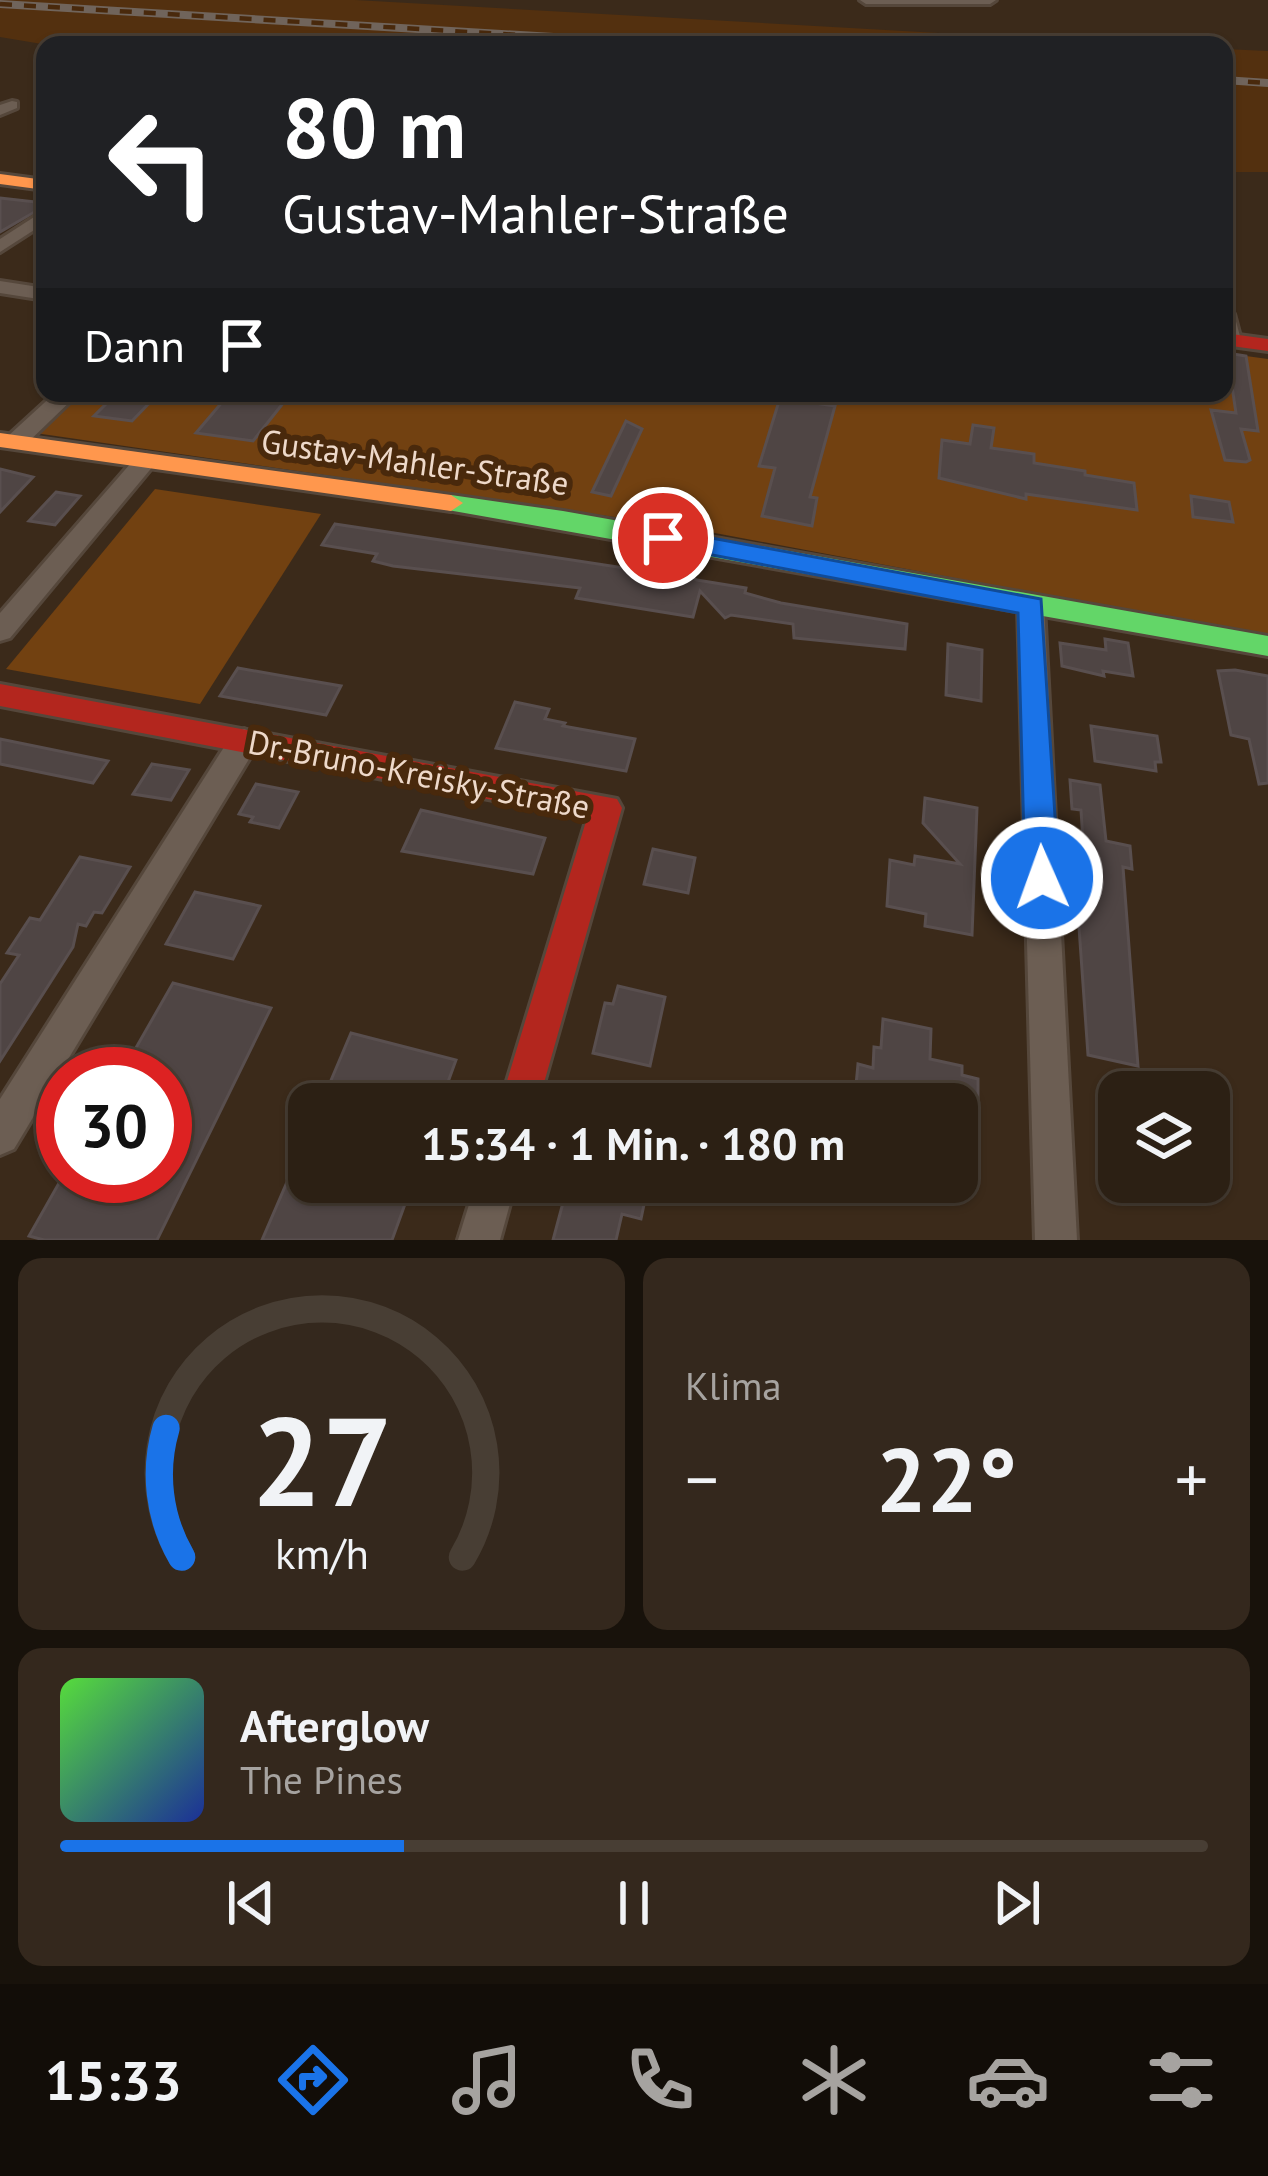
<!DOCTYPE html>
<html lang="de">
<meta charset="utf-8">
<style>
:root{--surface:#2c2014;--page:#34281d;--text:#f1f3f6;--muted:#a6a3a0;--line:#483e34;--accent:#1a73e8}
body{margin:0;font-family:"PT Sans",sans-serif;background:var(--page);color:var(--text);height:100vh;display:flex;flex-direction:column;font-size:45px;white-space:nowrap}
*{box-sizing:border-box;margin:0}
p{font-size:39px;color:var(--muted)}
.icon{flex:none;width:66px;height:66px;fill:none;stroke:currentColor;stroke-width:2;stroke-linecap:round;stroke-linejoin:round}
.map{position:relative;height:1240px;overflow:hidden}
.side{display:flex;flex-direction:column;gap:18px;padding:18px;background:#18120b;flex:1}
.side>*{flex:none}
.guide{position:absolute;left:36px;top:36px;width:1197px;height:366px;border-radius:24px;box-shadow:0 3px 9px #0004,0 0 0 3px var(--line);background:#202124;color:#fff;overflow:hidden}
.tools{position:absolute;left:1098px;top:1071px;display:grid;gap:24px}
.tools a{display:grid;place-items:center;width:132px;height:132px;border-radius:24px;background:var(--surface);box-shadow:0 3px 9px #0004,0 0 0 3px var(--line);font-size:60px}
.speed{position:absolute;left:36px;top:1047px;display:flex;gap:24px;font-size:60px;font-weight:700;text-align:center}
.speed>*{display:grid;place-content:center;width:156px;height:156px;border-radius:50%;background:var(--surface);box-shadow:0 3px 9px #0004,0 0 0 3px var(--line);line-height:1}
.speed .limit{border:18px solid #d22;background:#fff;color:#111}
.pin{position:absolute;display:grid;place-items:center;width:102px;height:102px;color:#fff;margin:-51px;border:6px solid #fff;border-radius:50%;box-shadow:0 3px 12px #0007}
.me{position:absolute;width:132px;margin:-66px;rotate:358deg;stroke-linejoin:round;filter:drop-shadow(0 0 9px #0008)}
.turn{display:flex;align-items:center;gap:42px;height:252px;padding:0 48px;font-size:54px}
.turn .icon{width:156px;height:156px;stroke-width:2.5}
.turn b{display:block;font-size:84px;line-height:102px}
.then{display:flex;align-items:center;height:114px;padding:0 48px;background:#0003;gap:24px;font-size:45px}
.big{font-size:90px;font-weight:600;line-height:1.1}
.side .card{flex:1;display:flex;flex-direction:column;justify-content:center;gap:18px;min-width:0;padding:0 42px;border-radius:24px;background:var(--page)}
.side .dial{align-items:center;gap:0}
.dial svg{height:312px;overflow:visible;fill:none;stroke:var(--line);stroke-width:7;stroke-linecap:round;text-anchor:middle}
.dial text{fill:var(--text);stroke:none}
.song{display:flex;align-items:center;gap:36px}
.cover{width:144px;height:144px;border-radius:18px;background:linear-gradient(135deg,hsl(110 70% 55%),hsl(230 70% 35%))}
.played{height:12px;border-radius:6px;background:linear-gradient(90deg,var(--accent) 30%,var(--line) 30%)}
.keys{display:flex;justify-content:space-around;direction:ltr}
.heat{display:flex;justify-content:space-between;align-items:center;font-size:66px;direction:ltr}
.side .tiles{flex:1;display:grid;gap:18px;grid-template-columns:1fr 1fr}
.card:last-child{grid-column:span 2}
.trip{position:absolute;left:288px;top:1083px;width:690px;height:120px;border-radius:24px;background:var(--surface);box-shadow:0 3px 9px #0004,0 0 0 3px var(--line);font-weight:600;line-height:120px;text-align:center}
.tab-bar{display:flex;height:192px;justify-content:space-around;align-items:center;background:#120d08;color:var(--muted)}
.tab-bar .icon{width:84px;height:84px}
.tab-bar .active{color:var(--accent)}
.tab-bar b{font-size:54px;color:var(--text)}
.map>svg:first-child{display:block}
.built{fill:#53300f}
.green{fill:#724111}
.building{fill:#4f4544;stroke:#594f4f;stroke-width:3}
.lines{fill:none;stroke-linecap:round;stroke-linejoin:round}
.street-casing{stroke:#55473b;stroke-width:6}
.fast-casing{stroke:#55473b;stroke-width:6}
.slow-casing{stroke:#55473b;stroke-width:6}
.jam-casing{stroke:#55473b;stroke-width:6}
.street{fill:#6c5e53;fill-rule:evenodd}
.fast{fill:#63d668;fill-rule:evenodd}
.slow{fill:#ff974d;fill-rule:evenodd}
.jam{fill:#b3261e;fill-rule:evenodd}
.rail-casing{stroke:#70645b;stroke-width:8}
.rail{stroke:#49290c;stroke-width:4.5;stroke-dasharray:12;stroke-linecap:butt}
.route{fill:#1a73e8;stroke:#114b97;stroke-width:3}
.labels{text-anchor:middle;stroke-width:12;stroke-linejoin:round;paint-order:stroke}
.street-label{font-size:33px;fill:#eed9ca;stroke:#49290c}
</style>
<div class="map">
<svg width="1268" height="1240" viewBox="0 0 1268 1240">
<rect width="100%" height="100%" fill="#3b2a1a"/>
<g class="built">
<polygon points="0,0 355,0 1153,45 48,45 0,37"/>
<polygon points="1224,49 1268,51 1268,172 1224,172"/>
</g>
<g class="green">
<polygon points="1224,353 1268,359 1268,637 683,527 35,433 79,393 1224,393"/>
<polygon points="155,489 321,514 200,704 6,669"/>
</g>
<g class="building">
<polygon points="0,198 45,203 45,206 0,232"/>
<polygon points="1227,353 1246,356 1258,431 1241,429 1250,460 1246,462 1225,460 1211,410 1236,413"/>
<polygon points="117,393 159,393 132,421 94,416"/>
<polygon points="229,394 284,402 253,441 196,433"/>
<polygon points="780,398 835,406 810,497 817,498 812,526 762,516 775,468 759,466"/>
<polygon points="626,421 642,429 611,496 592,492"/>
<polygon points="973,425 994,428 991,448 1034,454 1034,463 1085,471 1085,475 1134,483 1137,510 1026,494 1026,499 939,478 942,440 970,444"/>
<polygon points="0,469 33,477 0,512"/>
<polygon points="56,492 80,496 55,525 29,521"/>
<polygon points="1191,496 1229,502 1233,522 1193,517"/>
<polygon points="335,524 670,575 683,573 697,580 746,588 745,593 781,603 907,624 905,649 794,638 793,624 731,615 725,618 700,591 693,617 576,598 580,588 393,566 373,561 377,554 322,545"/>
<polygon points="1105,639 1128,643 1133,676 1103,671 1104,676 1062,666 1060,643 1106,650"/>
<polygon points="948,644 982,650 981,701 946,695"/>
<polygon points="238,668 289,677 341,686 326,715 220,696"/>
<polygon points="1235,670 1268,676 1268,783 1259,784 1249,739 1231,735 1218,671"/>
<polygon points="515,702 549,709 545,719 565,723 563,726 635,739 626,771 496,748"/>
<polygon points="1091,726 1157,736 1161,762 1155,762 1156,771 1095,761"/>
<polygon points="0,739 108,761 93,783 0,764"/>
<polygon points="152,764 189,770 171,800 133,794"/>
<polygon points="1070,780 1100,785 1106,841 1130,846 1132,869 1123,867 1138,1066 1088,1055 1074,856 1084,858 1081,810 1072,809"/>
<polygon points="256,784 298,792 279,828 250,822 253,817 239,814"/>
<polygon points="925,798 977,808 972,935 925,926 926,914 887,906 890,860 914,865 915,856 960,864 923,823"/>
<polygon points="421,810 545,838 533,874 402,851"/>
<polygon points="653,849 695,858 688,893 644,884"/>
<polygon points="80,857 130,867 102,913 94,912 86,926 78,924 73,947 0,1061 0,984 19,955 7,953 30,918 40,920"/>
<polygon points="195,892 260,906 233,959 166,944"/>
<polygon points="173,983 271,1008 157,1240 44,1240 29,1236 63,1176 165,1176 165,1074 121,1074"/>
<polygon points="618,986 665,997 650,1066 593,1053 605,1003 613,1004"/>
<polygon points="883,1019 931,1029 930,1059 962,1066 962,1075 978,1079 978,1125 957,1120 957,1104 892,1104 855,1096 858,1064 873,1068 874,1047 881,1048"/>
<polygon points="351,1033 456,1060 440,1104 321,1104"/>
<polygon points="309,1131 309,1182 413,1182 392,1240 262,1240"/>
<polygon points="580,1182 646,1195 641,1219 622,1214 616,1240 553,1240 564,1199 574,1202"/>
</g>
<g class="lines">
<g class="street-casing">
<g id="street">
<polygon points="860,0 996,0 990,4 866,4"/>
<polygon points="12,101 17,102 17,108 0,115 0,105"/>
<polygon points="45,210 45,223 0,252 0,239"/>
<polygon points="0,281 45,288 45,300 0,293"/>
<polygon points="1224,308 1234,314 1241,340 1238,344 1224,344"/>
<polygon points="55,393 79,393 23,447 7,447 7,437"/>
<polygon points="146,453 158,460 154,465 10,638 0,641 0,613 138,455"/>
<polygon points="1031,597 1044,606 1077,1240 1035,1240 1018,606"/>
<polygon points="244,729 255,733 259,741 255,749 14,1149 0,1155 0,1099 233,733"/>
<polygon points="476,1182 516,1182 500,1240 458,1240"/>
</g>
</g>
<g class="fast-casing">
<polygon id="fast" points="451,495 563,511 1268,636 1268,656 442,509 439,503 442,497"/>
</g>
<g class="slow-casing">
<g id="slow">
<polygon points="0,174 45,180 45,190 0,184"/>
<polygon points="0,433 451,495 463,503 451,511 0,447"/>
</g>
</g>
<g class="jam-casing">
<g id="jam">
<polygon points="1224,333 1268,339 1268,351 1224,345"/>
<polygon points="0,684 617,799 622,808 538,1104 500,1104 587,818 0,706"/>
</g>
</g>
<use href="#street" class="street"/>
<use href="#fast" class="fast"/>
<use href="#slow" class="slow"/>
<use href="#jam" class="jam"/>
<g class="rail-casing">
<g id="rail">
<polyline points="0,4 687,45"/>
<polyline points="1224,80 1268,83"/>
</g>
</g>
<use href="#rail" class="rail"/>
</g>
<polygon class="route" points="663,529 1041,599 1059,878 1054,888 1042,893 1030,888 1025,878 1018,613 654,544 650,538 654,532"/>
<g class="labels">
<g class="street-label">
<text transform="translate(415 462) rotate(8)" y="12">Gustav-Mahler-Straße</text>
<text transform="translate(419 774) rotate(11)" y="12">Dr.-Bruno-Kreisky-Straße</text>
</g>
</g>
</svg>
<div class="tools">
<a><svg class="icon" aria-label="layers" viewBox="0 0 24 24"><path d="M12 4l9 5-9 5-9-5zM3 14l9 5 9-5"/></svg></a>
</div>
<div class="speed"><div class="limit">30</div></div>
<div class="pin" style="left:663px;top:538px;background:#d93025"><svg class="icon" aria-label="arrive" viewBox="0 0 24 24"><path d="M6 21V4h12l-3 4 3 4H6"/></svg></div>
<svg class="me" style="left:1042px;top:878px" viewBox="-20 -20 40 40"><circle r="17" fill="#1a73e8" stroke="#fff" stroke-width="3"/><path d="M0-11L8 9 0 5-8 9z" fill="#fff"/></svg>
<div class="trip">15:34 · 1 Min. · 180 m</div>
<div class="guide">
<div class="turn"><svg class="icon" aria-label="left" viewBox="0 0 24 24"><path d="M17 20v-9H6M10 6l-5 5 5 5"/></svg><div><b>80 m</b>Gustav-Mahler-Straße</div></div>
<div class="then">Dann<svg class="icon" aria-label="arrive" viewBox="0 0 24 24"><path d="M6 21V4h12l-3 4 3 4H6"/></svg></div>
</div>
</div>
<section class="side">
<div class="tiles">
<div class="card dial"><svg viewBox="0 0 100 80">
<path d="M14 69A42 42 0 1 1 86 69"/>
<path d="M14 69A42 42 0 0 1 10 36" stroke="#1a73e8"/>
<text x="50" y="56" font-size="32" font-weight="700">27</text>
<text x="50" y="72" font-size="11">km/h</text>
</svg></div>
<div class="card"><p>Klima</p>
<div class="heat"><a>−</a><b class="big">22°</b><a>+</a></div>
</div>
<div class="card">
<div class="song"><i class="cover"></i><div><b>Afterglow</b><p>The Pines</p></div></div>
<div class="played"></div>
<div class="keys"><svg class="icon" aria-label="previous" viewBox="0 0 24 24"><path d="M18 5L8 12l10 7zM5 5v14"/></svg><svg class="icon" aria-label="pause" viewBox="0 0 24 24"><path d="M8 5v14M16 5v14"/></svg><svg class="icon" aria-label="next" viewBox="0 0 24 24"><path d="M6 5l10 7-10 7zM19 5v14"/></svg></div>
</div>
</div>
</section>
<nav class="tab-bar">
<b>15:33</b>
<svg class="icon active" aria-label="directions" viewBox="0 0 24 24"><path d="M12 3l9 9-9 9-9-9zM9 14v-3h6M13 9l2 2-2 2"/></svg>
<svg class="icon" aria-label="music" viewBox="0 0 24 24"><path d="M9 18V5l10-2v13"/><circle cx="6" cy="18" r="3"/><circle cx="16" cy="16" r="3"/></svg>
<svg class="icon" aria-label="phone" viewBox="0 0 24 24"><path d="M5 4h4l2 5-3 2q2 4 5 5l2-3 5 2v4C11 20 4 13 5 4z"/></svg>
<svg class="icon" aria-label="climate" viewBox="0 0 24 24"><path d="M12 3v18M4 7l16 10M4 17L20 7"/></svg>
<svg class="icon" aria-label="car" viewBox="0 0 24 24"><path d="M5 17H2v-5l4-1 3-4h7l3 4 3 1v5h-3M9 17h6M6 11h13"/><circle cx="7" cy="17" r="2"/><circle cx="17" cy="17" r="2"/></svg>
<svg class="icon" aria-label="filters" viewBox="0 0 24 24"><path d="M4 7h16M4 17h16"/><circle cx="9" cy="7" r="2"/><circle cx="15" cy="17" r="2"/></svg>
</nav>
